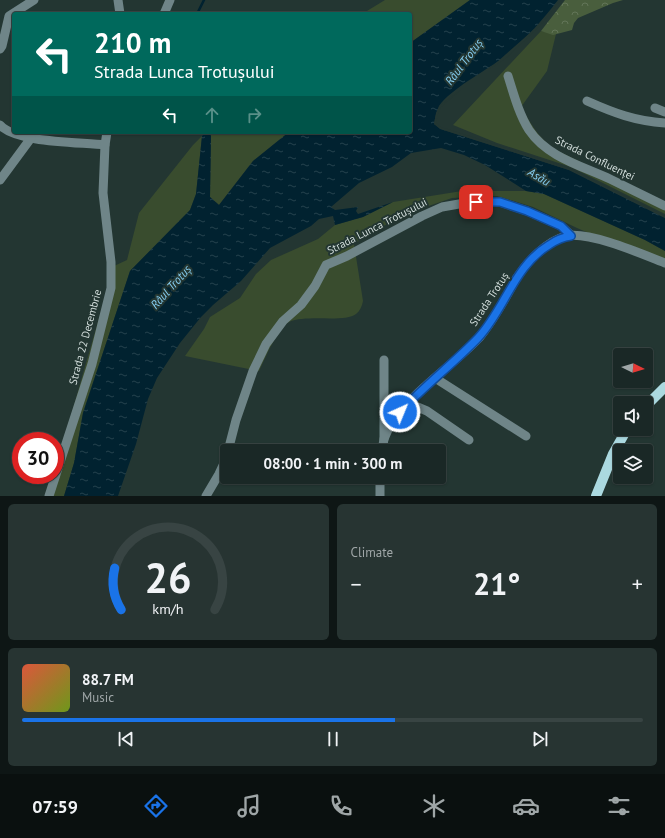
<!DOCTYPE html>
<meta charset="utf-8">
<style>
:root{--surface:#1a2826;--page:#273432;--text:#f1f3f6;--muted:#9fa6a7;--line:#384443;--accent:#1a73e8}
body{margin:0;font-family:"PT Sans",sans-serif;background:var(--page);color:var(--text);height:100vh;display:flex;flex-direction:column;font-size:15px;white-space:nowrap}
*{box-sizing:border-box;margin:0}
p{font-size:13px;color:var(--muted)}
.icon{flex:none;width:22px;height:22px;fill:none;stroke:currentColor;stroke-width:2;stroke-linecap:round;stroke-linejoin:round}
.map{position:relative;height:496px;overflow:hidden}
.details{display:flex;flex-direction:column;gap:8px;padding:8px;background:#0e1615;flex:1}
.details>*{flex:none}
.banner{position:absolute;left:12px;top:12px;width:400px;height:122px;border-radius:4px;box-shadow:0 1px 3px #0004,0 0 0 1px var(--line);background:#00695c;color:#fff;overflow:hidden}
.needle{width:26px;rotate:95deg}
.controls{position:absolute;left:613px;top:348px;display:grid;gap:8px}
.controls a{display:grid;place-items:center;width:40px;height:40px;border-radius:4px;background:var(--surface);box-shadow:0 1px 3px #0004,0 0 0 1px var(--line);font-size:20px}
.speed{position:absolute;left:12px;top:432px;display:flex;gap:8px;font-size:20px;font-weight:700;text-align:center}
.speed>*{display:grid;place-content:center;width:52px;height:52px;border-radius:50%;background:var(--surface);box-shadow:0 1px 3px #0004,0 0 0 1px var(--line);line-height:1}
.speed .limit{border:6px solid #d22;background:#fff;color:#111}
.pin{position:absolute;display:grid;place-items:center;width:34px;height:34px;color:#fff;margin:-17px;border-radius:8px;box-shadow:0 2px 6px #0006}
.me{position:absolute;width:44px;margin:-22px;rotate:44deg;stroke-linejoin:round;filter:drop-shadow(0 0 3px #0008)}
.turn{display:flex;align-items:center;gap:14px;height:84px;padding:0 16px;font-size:18px}
.turn .icon{width:52px;height:52px;stroke-width:2.5}
.turn b{display:block;font-size:28px;line-height:34px}
.lanes{display:flex;align-items:center;height:38px;padding:0 16px;background:#0003;justify-content:center;gap:20px;direction:ltr}
.lanes .off{opacity:.35}
.big{font-size:30px;font-weight:600;line-height:1.1}
.details .widget{flex:1;display:flex;flex-direction:column;justify-content:center;gap:6px;min-width:0;padding:0 14px;border-radius:6px;background:var(--page)}
.details .dial{align-items:center;gap:0}
.dial svg{height:104px;overflow:visible;fill:none;stroke:var(--line);stroke-width:7;stroke-linecap:round;text-anchor:middle}
.dial text{fill:var(--text);stroke:none}
.song{display:flex;align-items:center;gap:12px}
.cover{width:48px;height:48px;border-radius:6px;background:linear-gradient(135deg,hsl(10 70% 55%),hsl(80 70% 35%))}
.played{height:4px;border-radius:2px;background:linear-gradient(90deg,var(--accent) 60%,var(--line) 60%)}
.keys{display:flex;justify-content:space-around;direction:ltr}
.heat{display:flex;justify-content:space-between;align-items:center;font-size:22px;direction:ltr}
.details .tiles{flex:1;display:grid;gap:8px;grid-template-columns:1fr 1fr}
.widget:last-child{grid-column:span 2}
.trip{position:absolute;left:220px;top:444px;width:226px;height:40px;border-radius:4px;background:var(--surface);box-shadow:0 1px 3px #0004,0 0 0 1px var(--line);font-weight:600;line-height:40px;text-align:center}
.menu{display:flex;height:64px;justify-content:space-around;align-items:center;background:#0a100f;color:var(--muted)}
.menu .icon{width:28px;height:28px}
.menu .selected{color:var(--accent)}
.menu b{font-size:18px;color:var(--text)}
.map>svg:first-child{display:block}
.grass{fill:#394c2e}
.forest{fill:url(#forest-crowns)}
.water{fill:url(#water-ripples)}
.pier{fill:#233632}
.lines{fill:none;stroke-linecap:round;stroke-linejoin:round}
.stream{stroke:#012230;stroke-width:2.5}
.minor{stroke:#6f8588;stroke-width:9}
.major{stroke:#abd9e0;stroke-width:10}
.route-casing{stroke:#114b97;stroke-width:10}
.route{stroke:#1a73e8;stroke-width:7}
.labels{text-anchor:middle;stroke-width:4;stroke-linejoin:round;paint-order:stroke}
.street-label{font-size:11px;fill:#d3dedc;stroke:#233632}
.water-label{font-size:12px;font-style:italic;fill:#84ccef;stroke:#233632}
</style>
<div class="map">
<svg width="665" height="496" viewBox="0 0 665 496">
<defs>
<pattern id="forest-crowns" width="20" height="18" patternUnits="userSpaceOnUse"><rect width="20" height="18" fill="#495e3d"/><path d="M2 6a3 3 0 1 1 6 0M12 15a3 3 0 1 1 6 0" fill="none" stroke="#627558"/></pattern>
<pattern id="water-ripples" width="26" height="14" patternUnits="userSpaceOnUse"><rect width="26" height="14" fill="#012230"/><path d="M2 4q2-2 4 0t4 0M15 11q2-2 4 0t4 0" fill="none" stroke="#25424d"/></pattern>
</defs>
<rect width="100%" height="100%" fill="#233632"/>
<g class="grass">
<polygon points="385,0 470,0 410,43 410,14 362,14"/>
<path d="M 541,31 L 556,34 L 547,71 L 521,107 C 531,124 538,137 554,149 L 665,203 L 665,214 L 571,167 L 497,143 L 453,125 Z"/>
<polygon points="209,132 289,132 253,161 219,205 210,197 211,136"/>
<polygon points="202,136 196,194 190,210 130,271 83,413 74,463 64,496 46,496 72,412 114,266 127,260 139,213 193,145"/>
<path d="M 462,191 L 526,191 L 544,194 L 645,240 L 665,251 L 665,266 L 577,228 L 533,207 L 497,196 L 452,198 L 402,215 L 354,244 L 363,301 C 362,306 360,311 356,314 C 345,323 307,314 289,322 C 277,329 265,359 259,371 L 185,356 L 204,329 L 210,317 L 240,298 L 256,274 L 271,260 L 318,239 L 335,225 L 363,217 L 393,202 Z"/>
</g>
<polygon class="forest" points="565,0 623,0 613,3 578,18 574,23 572,30 553,35 541,31"/>
<path class="water" d="M 470,0 L 558,0 C 542,21 524,41 503,58 C 485,71 451,89 439,106 C 436,112 435,118 434,124 L 441,129 L 569,170 L 665,218 L 665,251 L 645,240 L 544,194 L 526,191 L 485,165 L 464,155 L 441,148 L 411,153 L 392,167 L 359,183 L 331,207 L 335,210 L 358,207 L 356,211 L 358,214 L 393,202 L 363,217 L 335,225 L 333,216 L 319,219 L 311,226 L 270,248 L 241,281 L 213,305 L 201,317 L 180,343 L 157,378 L 148,399 L 136,444 L 118,496 L 64,496 L 74,463 L 83,413 L 130,271 L 190,210 L 196,194 L 202,136 L 207,132 L 209,132 L 211,136 L 210,197 L 219,205 L 253,161 L 289,132 L 410,132 L 410,43 Z"/>
<g class="pier">
<polygon points="559,0 560,0 560,1 540,26 505,59 488,70 539,25"/>
<polygon points="461,90 441,107 438,114 436,123 441,127 569,168 665,216 665,218 569,170 440,129 434,124 436,113 440,105"/>
</g>
<g class="lines">
<polyline class="stream" points="197,14 204,0"/>
<g class="minor">
<polyline points="118,0 120,14"/>
<polyline points="164,14 170,0"/>
<polyline points="0,49 2,46 9,16 34,0"/>
<path d="M 508,76 C 514,95 519,114 529,130 C 547,157 582,166 610,179 C 628,188 647,197 665,206"/>
<path d="M 587,101 C 614,113 635,121 665,123"/>
<polyline points="655,108 665,112"/>
<path d="M 0,125 C 16,143 80,142 105,145"/>
<polyline points="0,180 31,138"/>
<polyline points="435,378 526,436"/>
<polyline points="408,403 427,411 469,440"/>
<path d="M 384,439 C 397,401 451,368 479,338 C 494,320 505,299 516,279 C 527,262 546,241 566,236 C 589,231 642,254 665,263"/>
<polyline points="228,451 236,420 253,371 266,344 283,321 301,305 315,286 326,265 347,256 422,216 442,207 476,201 500,202 527,211 561,226 571,235"/>
<polyline points="382,451 384,439 384,360"/>
<polyline points="380,477 380,496"/>
<polyline points="49,496 92,364 111,288 111,262 103,193 105,145 107,132"/>
<polyline points="206,496 219,474 227,457"/>
</g>
<g class="major">
<polyline points="646,406 665,387"/>
<polyline points="596,496 613,454 627,429"/>
</g>
</g>
<g class="lines">
<g class="route-casing">
<path id="route" d="M 400,412 C 424,386 453,364 478,338 C 505,309 514,266 549,245 C 556,240 563,237 571,236 L 561,226 L 527,211 L 500,202 L 476,202"/>
</g>
<use href="#route" class="route"/>
</g>
<g class="labels">
<g class="street-label">
<text transform="translate(595 158) rotate(26)" y="4">Strada Confluenței</text>
<text transform="translate(377 226) rotate(-27)" y="4">Strada Lunca Trotușului</text>
<text transform="translate(489 299) rotate(-57)" y="4">Strada Trotuș</text>
<text transform="translate(85 337) rotate(-75)" y="4">Strada 22 Decembrie</text>
</g>
<g class="water-label">
<text transform="translate(464 62) rotate(-53)" y="4">Râul Trotuș</text>
<text transform="translate(539 177) rotate(30)" y="4">Asău</text>
<text transform="translate(171 287) rotate(-48)" y="4">Râul Trotuș</text>
</g>
</g>
</svg>
<div class="controls">
<a><svg class="needle" viewBox="-14 -14 28 28"><path d="M0-13l5 13h-10z" fill="#e53935"/><path d="M0 13l5-13h-10z" fill="#9fa6a7"/></svg></a>
<a><svg class="icon" aria-label="sound" viewBox="0 0 24 24"><path d="M4 9h4l5-4v14l-5-4H4zM17 9q2 3 0 6"/></svg></a>
<a><svg class="icon" aria-label="layers" viewBox="0 0 24 24"><path d="M12 4l9 5-9 5-9-5zM3 14l9 5 9-5"/></svg></a>
</div>
<div class="speed"><div class="limit">30</div></div>
<div class="pin" style="left:476px;top:202px;background:#d93025"><svg class="icon" aria-label="arrive" viewBox="0 0 24 24"><path d="M6 21V4h12l-3 4 3 4H6"/></svg></div>
<svg class="me" style="left:400px;top:412px" viewBox="-20 -20 40 40"><circle r="17" fill="#1a73e8" stroke="#fff" stroke-width="3"/><path d="M0-11L8 9 0 5-8 9z" fill="#fff"/></svg>
<div class="trip">08:00 · 1 min · 300 m</div>
<div class="banner">
<div class="turn"><svg class="icon" aria-label="left" viewBox="0 0 24 24"><path d="M17 20v-9H6M10 6l-5 5 5 5"/></svg><div><b>210 m</b>Strada Lunca Trotușului</div></div>
<div class="lanes"><svg class="icon" aria-label="left" viewBox="0 0 24 24"><path d="M17 20v-9H6M10 6l-5 5 5 5"/></svg><svg class="icon off" aria-label="ahead" viewBox="0 0 24 24"><path d="M12 20V5M6 11l6-6 6 6"/></svg><svg class="icon off" aria-label="right" viewBox="0 0 24 24"><path d="M7 20v-9h11M14 6l5 5-5 5"/></svg></div>
</div>
</div>
<section class="details">
<div class="tiles">
<div class="widget dial"><svg viewBox="0 0 100 80">
<path d="M14 69A42 42 0 1 1 86 69"/>
<path d="M14 69A42 42 0 0 1 9 37" stroke="#1a73e8"/>
<text x="50" y="56" font-size="32" font-weight="700">26</text>
<text x="50" y="72" font-size="11">km/h</text>
</svg></div>
<div class="widget"><p>Climate</p>
<div class="heat"><a>−</a><b class="big">21°</b><a>+</a></div>
</div>
<div class="widget">
<div class="song"><i class="cover"></i><div><b>88.7 FM</b><p>Music</p></div></div>
<div class="played"></div>
<div class="keys"><svg class="icon" aria-label="previous" viewBox="0 0 24 24"><path d="M18 5L8 12l10 7zM5 5v14"/></svg><svg class="icon" aria-label="pause" viewBox="0 0 24 24"><path d="M8 5v14M16 5v14"/></svg><svg class="icon" aria-label="next" viewBox="0 0 24 24"><path d="M6 5l10 7-10 7zM19 5v14"/></svg></div>
</div>
</div>
</section>
<nav class="menu">
<b>07:59</b>
<svg class="icon selected" aria-label="directions" viewBox="0 0 24 24"><path d="M12 3l9 9-9 9-9-9zM9 14v-3h6M13 9l2 2-2 2"/></svg>
<svg class="icon" aria-label="music" viewBox="0 0 24 24"><path d="M9 18V5l10-2v13"/><circle cx="6" cy="18" r="3"/><circle cx="16" cy="16" r="3"/></svg>
<svg class="icon" aria-label="phone" viewBox="0 0 24 24"><path d="M5 4h4l2 5-3 2q2 4 5 5l2-3 5 2v4C11 20 4 13 5 4z"/></svg>
<svg class="icon" aria-label="climate" viewBox="0 0 24 24"><path d="M12 3v18M4 7l16 10M4 17L20 7"/></svg>
<svg class="icon" aria-label="car" viewBox="0 0 24 24"><path d="M5 17H2v-5l4-1 3-4h7l3 4 3 1v5h-3M9 17h6M6 11h13"/><circle cx="7" cy="17" r="2"/><circle cx="17" cy="17" r="2"/></svg>
<svg class="icon" aria-label="filters" viewBox="0 0 24 24"><path d="M4 7h16M4 17h16"/><circle cx="9" cy="7" r="2"/><circle cx="15" cy="17" r="2"/></svg>
</nav>
